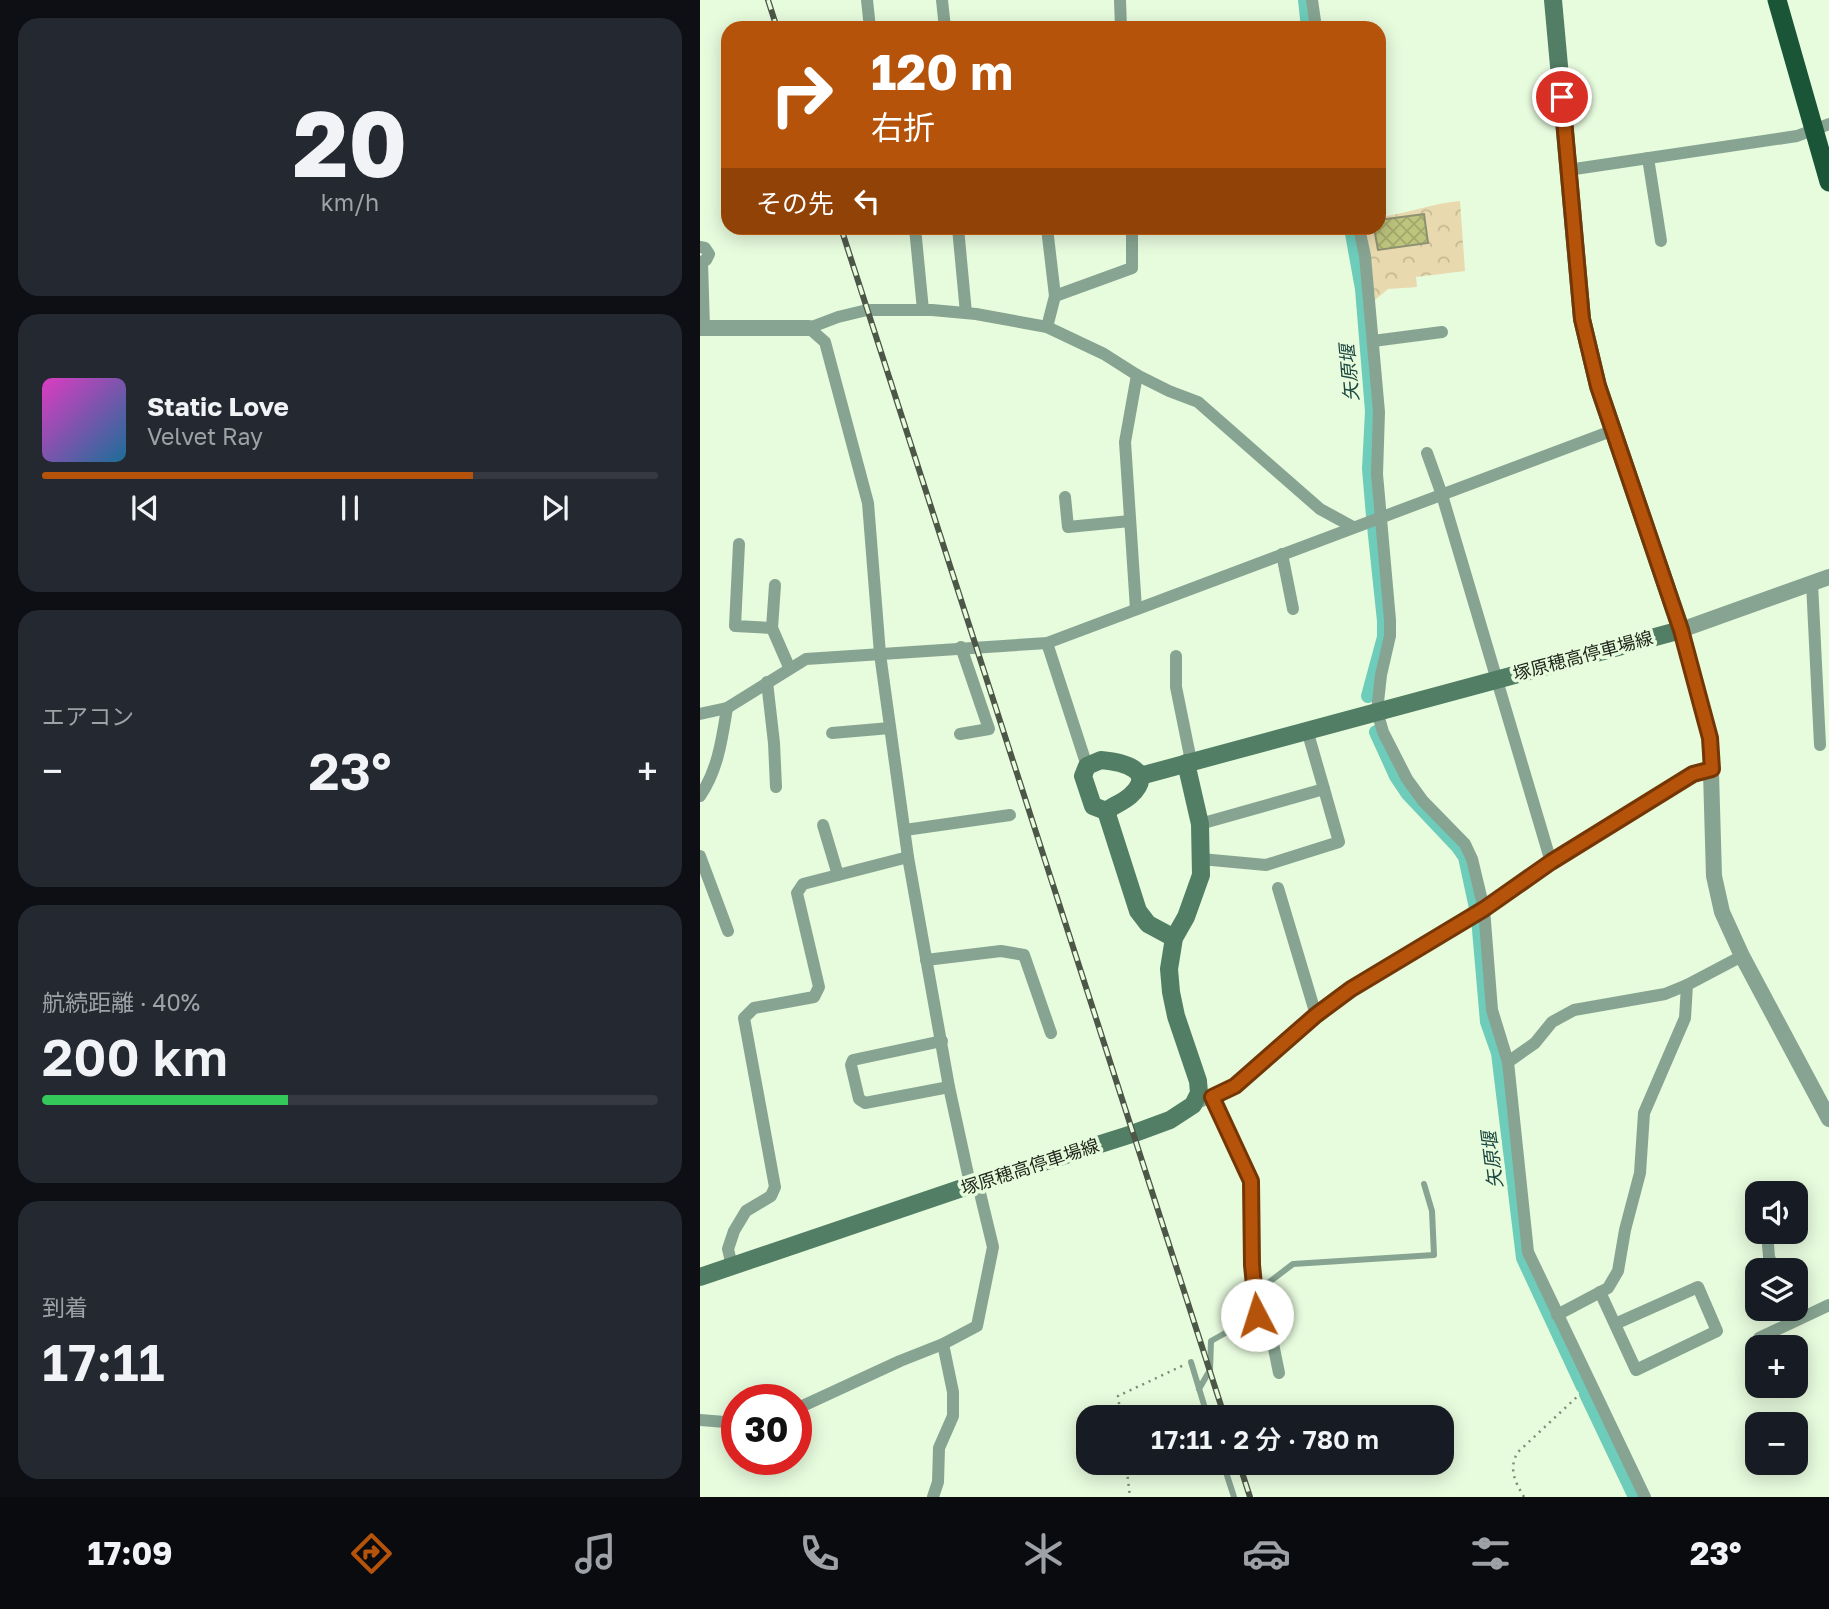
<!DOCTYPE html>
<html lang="ja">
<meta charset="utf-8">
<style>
:root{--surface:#171b24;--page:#242831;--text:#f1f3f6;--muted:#9ea1a6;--line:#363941;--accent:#b45309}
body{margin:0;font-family:"Golos Text","Noto Sans JP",sans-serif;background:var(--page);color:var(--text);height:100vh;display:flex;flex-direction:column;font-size:26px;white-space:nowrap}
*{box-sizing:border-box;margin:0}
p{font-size:23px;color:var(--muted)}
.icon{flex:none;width:38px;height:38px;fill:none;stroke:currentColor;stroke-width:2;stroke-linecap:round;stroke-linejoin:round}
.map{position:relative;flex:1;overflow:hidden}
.side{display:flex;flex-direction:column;gap:18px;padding:18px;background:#0d0f14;width:700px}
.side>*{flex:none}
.hud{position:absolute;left:21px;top:21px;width:665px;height:214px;border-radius:21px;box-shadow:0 4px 18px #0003;background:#b45309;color:#fff;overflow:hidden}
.controls{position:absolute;left:1045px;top:1181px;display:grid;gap:14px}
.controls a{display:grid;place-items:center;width:63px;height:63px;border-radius:14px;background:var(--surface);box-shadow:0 4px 18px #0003;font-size:35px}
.speed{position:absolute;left:21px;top:1384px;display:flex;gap:14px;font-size:35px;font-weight:700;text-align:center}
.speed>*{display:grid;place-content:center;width:91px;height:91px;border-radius:50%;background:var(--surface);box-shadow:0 4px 18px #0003;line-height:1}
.speed .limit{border:10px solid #d22;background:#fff;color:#111}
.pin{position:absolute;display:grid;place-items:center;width:60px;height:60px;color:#fff;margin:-30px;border:4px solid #fff;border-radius:50%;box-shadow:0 2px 7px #0007}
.me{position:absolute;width:77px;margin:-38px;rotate:355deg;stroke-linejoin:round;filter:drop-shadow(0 0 5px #0008)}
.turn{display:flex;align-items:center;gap:24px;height:147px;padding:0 35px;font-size:32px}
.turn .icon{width:91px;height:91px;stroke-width:2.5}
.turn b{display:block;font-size:49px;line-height:60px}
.then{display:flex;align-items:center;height:66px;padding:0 35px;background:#0003;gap:14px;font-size:26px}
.big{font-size:52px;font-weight:600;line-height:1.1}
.side .tile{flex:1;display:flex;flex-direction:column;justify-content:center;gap:10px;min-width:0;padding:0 24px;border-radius:21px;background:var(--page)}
.side .dial{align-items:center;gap:0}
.dial b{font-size:91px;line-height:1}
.song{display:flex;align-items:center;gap:21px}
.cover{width:84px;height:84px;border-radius:10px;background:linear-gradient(135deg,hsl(310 70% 55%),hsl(200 70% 35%))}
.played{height:7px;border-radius:4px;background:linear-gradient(90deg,var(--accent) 70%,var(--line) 70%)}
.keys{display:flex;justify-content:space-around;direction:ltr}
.heat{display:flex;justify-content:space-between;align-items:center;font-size:38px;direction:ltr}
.charge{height:10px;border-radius:5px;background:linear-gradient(90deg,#34c759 40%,var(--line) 0)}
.trip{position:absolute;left:376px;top:1405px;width:378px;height:70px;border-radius:21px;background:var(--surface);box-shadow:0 4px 18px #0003;font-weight:600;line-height:70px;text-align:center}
.tab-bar{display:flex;height:112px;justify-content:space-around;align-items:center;background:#090b0e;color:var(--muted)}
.tab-bar .icon{width:49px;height:49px}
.tab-bar .current{color:var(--accent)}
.tab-bar b{font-size:32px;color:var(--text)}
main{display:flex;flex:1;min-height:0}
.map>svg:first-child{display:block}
.park{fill:url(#park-crowns)}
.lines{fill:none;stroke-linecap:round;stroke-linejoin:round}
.canal{stroke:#6dccba;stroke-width:14}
.building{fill:url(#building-cross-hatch);stroke:#8d9172;stroke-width:2}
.path{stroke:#7c8a76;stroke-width:2.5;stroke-dasharray:2 5;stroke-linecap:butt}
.service{stroke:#87a492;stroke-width:6}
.minor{stroke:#87a492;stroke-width:12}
.tertiary{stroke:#87a492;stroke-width:16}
.secondary{stroke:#517e64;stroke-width:18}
.trunk{stroke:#1a5538;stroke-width:19}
.rail-casing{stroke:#4d5748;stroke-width:6}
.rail{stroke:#e7fbdd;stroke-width:3.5;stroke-dasharray:10;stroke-linecap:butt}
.route-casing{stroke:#753606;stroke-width:18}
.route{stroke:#b45309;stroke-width:12}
.labels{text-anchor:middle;stroke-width:7;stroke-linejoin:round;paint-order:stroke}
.street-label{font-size:18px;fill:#1c2319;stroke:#e7fbdd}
.water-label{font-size:19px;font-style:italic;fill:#1d4841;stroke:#e7fbdd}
</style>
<main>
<section class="side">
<div class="tile dial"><b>20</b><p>km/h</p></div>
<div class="tile">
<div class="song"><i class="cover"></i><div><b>Static Love</b><p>Velvet Ray</p></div></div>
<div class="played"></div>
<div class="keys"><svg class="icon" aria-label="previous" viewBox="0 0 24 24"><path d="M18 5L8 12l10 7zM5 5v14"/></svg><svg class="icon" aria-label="pause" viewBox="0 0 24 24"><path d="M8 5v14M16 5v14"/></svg><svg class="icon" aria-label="next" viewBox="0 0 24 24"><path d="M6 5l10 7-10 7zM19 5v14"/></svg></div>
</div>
<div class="tile"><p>エアコン</p>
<div class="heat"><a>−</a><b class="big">23°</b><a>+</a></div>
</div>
<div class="tile"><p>航続距離 · 40%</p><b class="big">200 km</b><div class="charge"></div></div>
<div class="tile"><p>到着</p><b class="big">17:11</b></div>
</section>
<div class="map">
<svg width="1129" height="1497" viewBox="0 0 1129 1497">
<defs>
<pattern id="park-crowns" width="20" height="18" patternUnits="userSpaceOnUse" patternTransform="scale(1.75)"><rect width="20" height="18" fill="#e8d9ae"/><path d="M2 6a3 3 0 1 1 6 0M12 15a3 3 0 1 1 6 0" fill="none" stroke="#c6ba95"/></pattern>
<pattern id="building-cross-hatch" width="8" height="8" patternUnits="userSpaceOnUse" patternTransform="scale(1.75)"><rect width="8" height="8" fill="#bdc47c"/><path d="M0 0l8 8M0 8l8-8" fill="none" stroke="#a2a86b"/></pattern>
</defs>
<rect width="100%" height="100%" fill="#e7fbdd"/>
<path class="park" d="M 760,201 L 765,271 L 716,277 L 717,287 L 688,289 L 675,300 L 666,228 L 679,228 L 679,217 C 707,214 732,203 760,201 Z"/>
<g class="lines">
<g class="canal">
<polyline points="605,0 608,28"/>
<polyline points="651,228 662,289 672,411 669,469 673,516"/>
<polyline points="668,696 684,637 684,621 674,526"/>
<polyline points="676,732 696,776 708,794 758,847 765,857 776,908"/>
<polyline points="778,918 787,1022 798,1053 823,1258 883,1387"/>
<polyline points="886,1394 935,1497"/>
</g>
</g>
<polygon class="building" points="724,214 728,243 678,250 674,228 679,228 679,220"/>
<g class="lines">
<g class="path">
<polyline points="421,1418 418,1396 484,1365"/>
<polyline points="426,1463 430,1497"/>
<path d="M 824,1497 C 815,1482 808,1468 818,1452 L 880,1394"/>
</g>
<g class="service">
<polyline points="556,1292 593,1264 734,1255 732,1211 724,1184"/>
<polyline points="491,1362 508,1418"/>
<polyline points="499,1389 510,1370 511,1341 556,1316"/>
<polyline points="523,1463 534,1497"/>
</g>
<g class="minor">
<polyline points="167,0 170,28"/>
<polyline points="242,0 245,28"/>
<polyline points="420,0 421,28"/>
<polyline points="612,0 616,28"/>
<polyline points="948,158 961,241"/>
<polyline points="868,170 1097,136 1129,124"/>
<polyline points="215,228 223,310"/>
<polyline points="258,228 266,313"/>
<polyline points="659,228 665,256 679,412 677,474 690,620 690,636 681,675 677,711 683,732 707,779 723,801 765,844 772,859 784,909 792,1010 808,1062 828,1252 945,1497"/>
<polyline points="0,247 5,248 9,254 6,260 0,262"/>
<polyline points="2,262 4,328"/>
<polyline points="355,296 432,268 432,228"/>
<polyline points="347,327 355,296 347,228"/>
<polyline points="673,341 742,332"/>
<polyline points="727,453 742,495 851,862"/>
<polyline points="365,497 368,527 430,521"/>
<polyline points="39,544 35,626 72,628"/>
<polyline points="582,554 593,609"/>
<polyline points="1112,583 1120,745"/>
<polyline points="75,585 72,628 89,667"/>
<polyline points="436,609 425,442 437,375"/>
<polyline points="347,643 387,766"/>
<polyline points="476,656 476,687 491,761"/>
<polyline points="67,682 74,743 76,787"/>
<polyline points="0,714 27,708 106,659 347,643 914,430"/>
<polyline points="132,733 190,728"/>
<polyline points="260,734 289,729 261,647"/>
<path d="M 0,796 C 18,770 22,739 27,708"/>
<polyline points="500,824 624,789 607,730"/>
<polyline points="123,825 138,875"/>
<polyline points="205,830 310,815"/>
<polyline points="0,856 28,931"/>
<polyline points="501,859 566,865 639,842 624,789"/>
<polyline points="578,888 616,1015"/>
<polyline points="226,960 301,951 324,955 351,1033"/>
<polyline points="242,1041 153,1060 151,1065 159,1099 165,1103 249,1087"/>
<polyline points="808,1062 835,1043 852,1022 874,1010 965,994 987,985 1042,956"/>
<polyline points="512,1097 551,1181 552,1265 557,1315 569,1324 579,1373"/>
<polyline points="493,1105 535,1085 616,1015 651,989 784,909 851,862 993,774 1012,769"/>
<polyline points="1067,1232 1069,1257 1074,1270"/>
<polyline points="32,1266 28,1249 34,1231 46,1211 71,1196 75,1187 44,1018 54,1008 114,997 119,987 97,893 103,884 208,857"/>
<polyline points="900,1292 936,1370 1017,1331 998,1287 915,1324"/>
<polyline points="857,1315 908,1288 918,1271 925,1230 940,1173 944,1113 985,1018 987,985"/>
<polyline points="1059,1338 1129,1305"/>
<polyline points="96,1409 200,1361 243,1344 277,1326 293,1247 280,1193 269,1179 249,1087 208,857 180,654 168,503 125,342 109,328 138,317 167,310 232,310 276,314 347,327 404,354 437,375 469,391 498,402 620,509 653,527"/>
<polyline points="0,1420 37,1423"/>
<polyline points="233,1497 238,1482 239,1448 253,1416 253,1392 243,1344"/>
</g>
<g class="tertiary">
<polyline points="0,328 109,328"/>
<polyline points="1129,577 981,630 1010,738 1014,876 1022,912 1042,956 1129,1119"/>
</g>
<g class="secondary">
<path d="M 401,760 C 422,762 458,770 430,796 C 423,802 413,806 406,811 L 393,806 L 383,776 L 387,766 Z"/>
<polyline points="440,776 981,630 898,386 882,319 853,0"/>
<polyline points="406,811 438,911 448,924 474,938"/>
<polyline points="0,1277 274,1184 432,1134 470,1120 493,1105 499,1093 498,1081 476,1016 471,992 469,969 474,938 486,917 501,875 500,824 486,763"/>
</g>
<polyline class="trunk" points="1077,0 1129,182"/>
<g class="rail-casing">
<g id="rail">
<polyline points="68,0 77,28"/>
<polyline points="141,228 525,1418"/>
<polyline points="539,1463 550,1497"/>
</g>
</g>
<use href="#rail" class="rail"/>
</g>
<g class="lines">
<g class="route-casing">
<polyline id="route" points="557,1315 552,1265 551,1181 512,1097 535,1086 616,1015 651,989 784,909 851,862 993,774 1012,769 1010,738 981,630 898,386 882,319 862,97"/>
</g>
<use href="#route" class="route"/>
</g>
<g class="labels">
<g class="street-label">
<text transform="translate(883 656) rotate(-15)" y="6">塚原穂高停車場線</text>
<text transform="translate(330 1167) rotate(-18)" y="6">塚原穂高停車場線</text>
</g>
<g class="water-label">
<text transform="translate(649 373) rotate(-95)" y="7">矢原堰</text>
<text transform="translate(792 1160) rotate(-97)" y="7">矢原堰</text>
</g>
</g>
</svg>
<div class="controls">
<a><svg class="icon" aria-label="sound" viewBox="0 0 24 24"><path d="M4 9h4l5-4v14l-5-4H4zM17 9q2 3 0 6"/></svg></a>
<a><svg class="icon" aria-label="layers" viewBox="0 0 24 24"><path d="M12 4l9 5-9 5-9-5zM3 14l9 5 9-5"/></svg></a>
<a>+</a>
<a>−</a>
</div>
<div class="speed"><div class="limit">30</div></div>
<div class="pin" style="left:862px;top:97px;background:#d93025"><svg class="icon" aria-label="arrive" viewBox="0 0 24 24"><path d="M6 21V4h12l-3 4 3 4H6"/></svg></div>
<svg class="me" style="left:557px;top:1315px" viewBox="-20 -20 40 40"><circle r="19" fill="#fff"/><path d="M0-13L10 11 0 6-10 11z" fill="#b45309"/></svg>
<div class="trip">17:11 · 2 分 · 780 m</div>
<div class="hud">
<div class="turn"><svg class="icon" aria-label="right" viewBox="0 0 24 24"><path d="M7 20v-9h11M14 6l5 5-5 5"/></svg><div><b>120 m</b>右折</div></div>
<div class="then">その先<svg class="icon" aria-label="left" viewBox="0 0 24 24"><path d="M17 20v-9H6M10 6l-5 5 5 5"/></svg></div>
</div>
</div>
</main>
<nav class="tab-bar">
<b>17:09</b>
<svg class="icon current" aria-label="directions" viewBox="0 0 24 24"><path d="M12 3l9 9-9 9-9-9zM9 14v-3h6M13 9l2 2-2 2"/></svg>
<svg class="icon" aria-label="music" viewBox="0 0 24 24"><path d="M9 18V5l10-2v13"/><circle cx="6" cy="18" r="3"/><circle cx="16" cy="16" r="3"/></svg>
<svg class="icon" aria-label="phone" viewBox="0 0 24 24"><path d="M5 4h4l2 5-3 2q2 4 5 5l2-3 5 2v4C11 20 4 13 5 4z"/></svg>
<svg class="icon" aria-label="climate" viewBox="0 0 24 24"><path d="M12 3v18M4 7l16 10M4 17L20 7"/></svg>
<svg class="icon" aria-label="car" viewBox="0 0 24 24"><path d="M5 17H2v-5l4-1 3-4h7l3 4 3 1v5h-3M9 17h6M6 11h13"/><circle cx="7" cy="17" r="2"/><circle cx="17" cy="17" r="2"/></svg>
<svg class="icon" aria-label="filters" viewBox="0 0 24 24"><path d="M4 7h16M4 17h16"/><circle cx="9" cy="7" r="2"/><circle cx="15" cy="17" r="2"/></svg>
<b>23°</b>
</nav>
